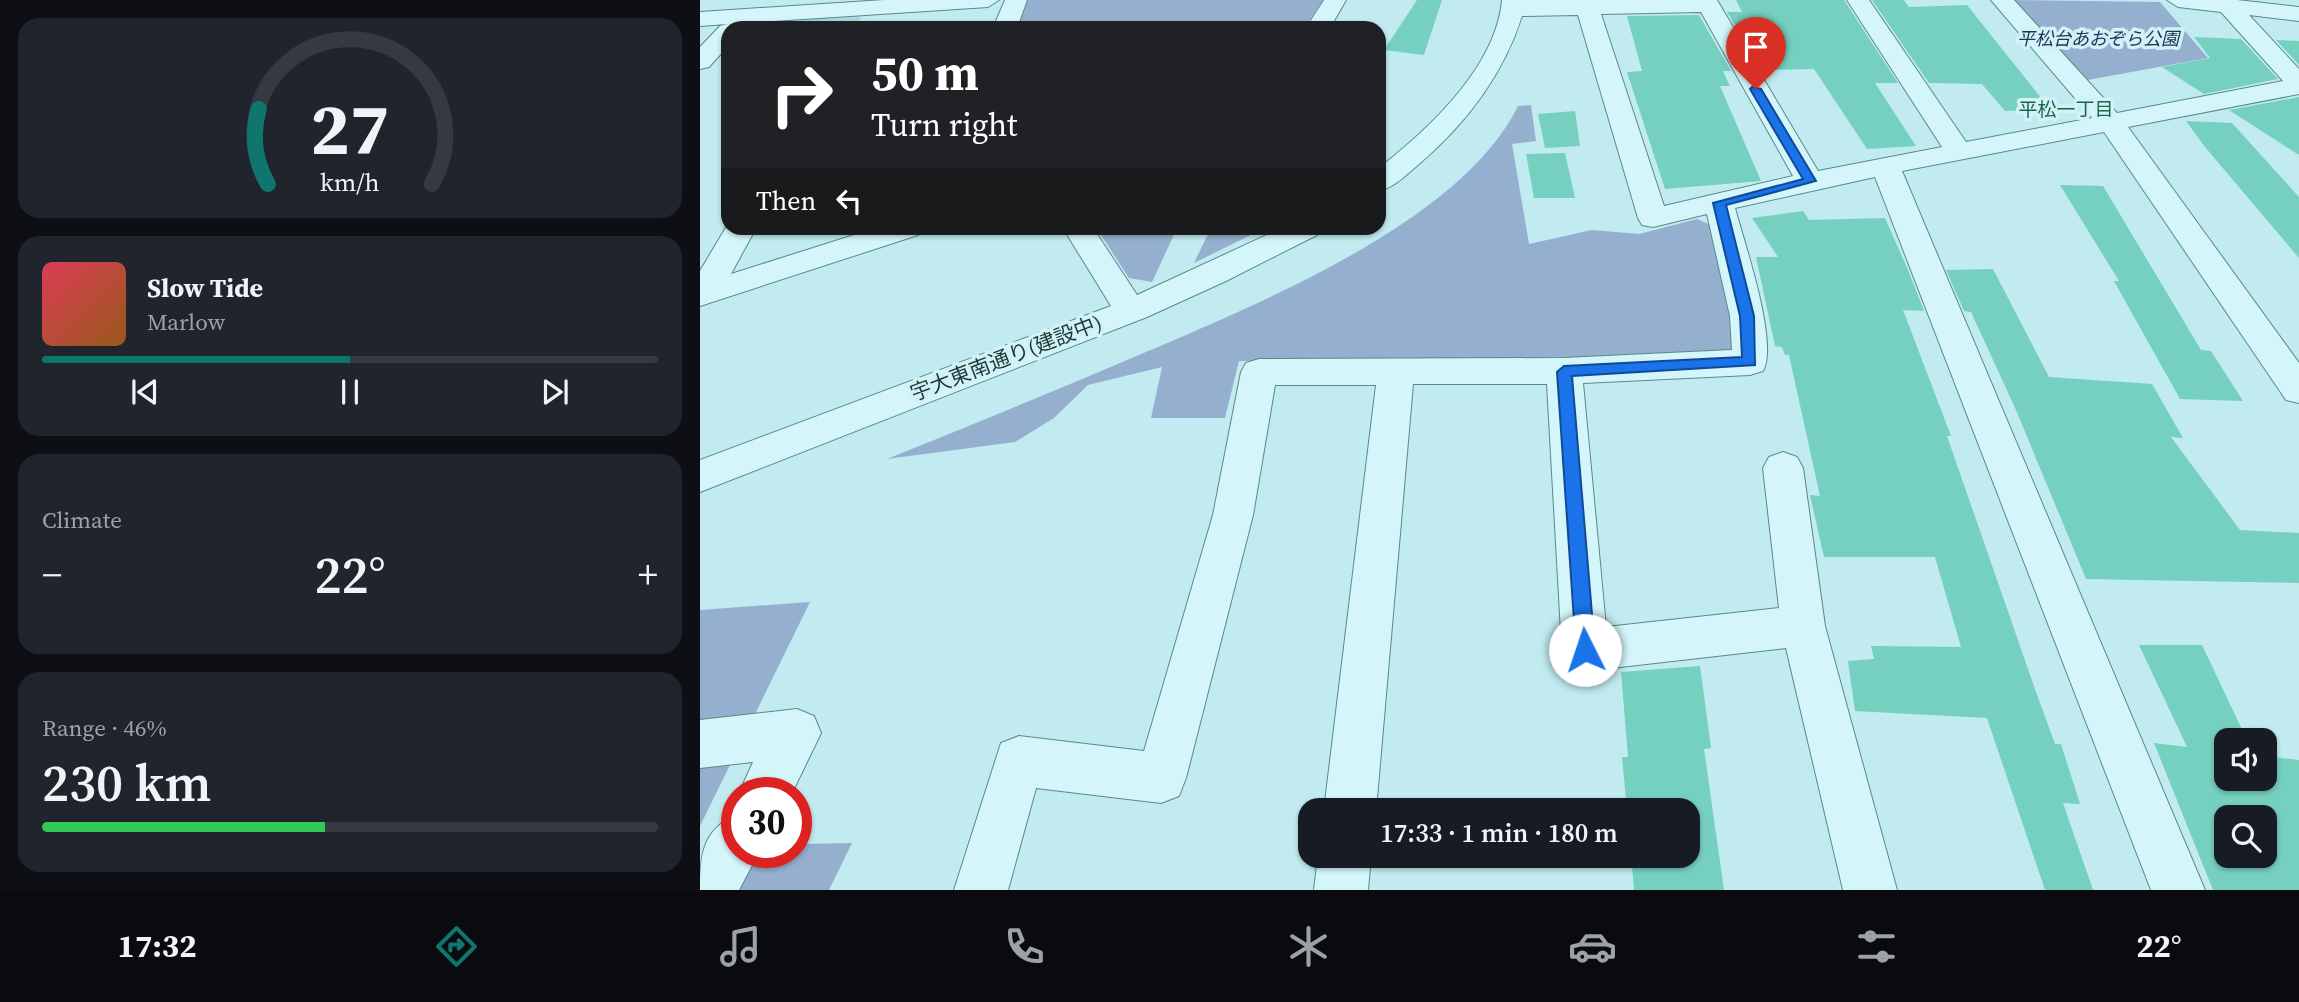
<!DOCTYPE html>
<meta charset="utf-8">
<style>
:root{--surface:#171b24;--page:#20242c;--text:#f1f3f6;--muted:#9ea1a6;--line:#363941;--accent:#0f766e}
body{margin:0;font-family:"Source Serif 4","Noto Sans JP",serif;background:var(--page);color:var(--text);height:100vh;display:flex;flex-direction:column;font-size:26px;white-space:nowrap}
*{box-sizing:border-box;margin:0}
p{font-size:23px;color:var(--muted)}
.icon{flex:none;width:38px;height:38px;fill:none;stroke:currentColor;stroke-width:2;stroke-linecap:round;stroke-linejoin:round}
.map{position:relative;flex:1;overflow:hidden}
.side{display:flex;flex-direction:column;gap:18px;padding:18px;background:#0d0f14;width:700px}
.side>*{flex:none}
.top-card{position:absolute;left:21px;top:21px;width:665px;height:214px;border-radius:21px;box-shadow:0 2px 5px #0004;background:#202124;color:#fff;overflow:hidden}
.buttons{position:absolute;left:1514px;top:728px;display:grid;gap:14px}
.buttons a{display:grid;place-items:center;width:63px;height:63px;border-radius:14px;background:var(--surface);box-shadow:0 2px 5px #0004;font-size:35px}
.speed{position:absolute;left:21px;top:777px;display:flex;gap:14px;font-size:35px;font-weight:700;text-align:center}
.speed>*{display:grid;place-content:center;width:91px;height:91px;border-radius:50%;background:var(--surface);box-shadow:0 2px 5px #0004;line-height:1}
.speed .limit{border:10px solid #d22;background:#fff;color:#111}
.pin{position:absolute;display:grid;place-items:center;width:60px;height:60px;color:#fff;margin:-72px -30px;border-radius:50% 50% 50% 0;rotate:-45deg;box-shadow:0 0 7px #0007}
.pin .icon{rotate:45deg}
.me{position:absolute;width:77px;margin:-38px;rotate:356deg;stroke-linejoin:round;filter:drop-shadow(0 0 5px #0008)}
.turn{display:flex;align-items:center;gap:24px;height:147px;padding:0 35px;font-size:32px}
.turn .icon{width:91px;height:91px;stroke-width:2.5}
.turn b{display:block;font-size:49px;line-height:60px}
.then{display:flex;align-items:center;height:66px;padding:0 35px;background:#0003;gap:14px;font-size:26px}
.big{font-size:52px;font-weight:600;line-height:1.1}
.side .card{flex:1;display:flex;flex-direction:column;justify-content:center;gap:10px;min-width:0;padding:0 24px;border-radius:21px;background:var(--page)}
.side .dial{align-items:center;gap:0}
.dial svg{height:182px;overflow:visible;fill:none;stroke:var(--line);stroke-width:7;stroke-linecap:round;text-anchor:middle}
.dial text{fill:var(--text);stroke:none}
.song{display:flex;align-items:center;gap:21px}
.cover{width:84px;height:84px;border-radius:10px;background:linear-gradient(135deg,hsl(350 70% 55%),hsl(30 70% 35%))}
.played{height:7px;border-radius:4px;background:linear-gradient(90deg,var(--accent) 50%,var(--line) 50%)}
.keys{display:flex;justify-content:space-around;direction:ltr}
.heat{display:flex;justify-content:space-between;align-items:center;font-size:38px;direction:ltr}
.charge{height:10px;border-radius:5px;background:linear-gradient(90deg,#34c759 46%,var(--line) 0)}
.trip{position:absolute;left:598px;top:798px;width:402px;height:70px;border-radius:21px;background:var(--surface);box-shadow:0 2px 5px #0004;font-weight:600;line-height:70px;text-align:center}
.tabs{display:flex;height:112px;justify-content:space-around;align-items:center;background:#090b0e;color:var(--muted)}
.tabs .icon{width:49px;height:49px}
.tabs .active{color:var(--accent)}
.tabs b{font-size:32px;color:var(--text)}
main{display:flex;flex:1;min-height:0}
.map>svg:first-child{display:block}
.farmland{fill:#aed8e6}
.green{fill:#94b0ce}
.building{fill:#75d0c0;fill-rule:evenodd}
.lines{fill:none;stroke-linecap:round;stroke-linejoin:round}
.minor-casing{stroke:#588a87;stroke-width:2}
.minor{fill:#d4f6fa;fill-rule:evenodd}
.route{fill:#1a73e8;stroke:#114b97;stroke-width:2}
.labels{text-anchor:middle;stroke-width:7;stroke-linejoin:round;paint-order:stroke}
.far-park-label{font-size:18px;font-style:italic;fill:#223456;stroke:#d1f2f7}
.far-neighbourhood-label{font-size:19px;fill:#1a674a;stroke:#d1f2f7}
.street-label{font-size:21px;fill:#1d3936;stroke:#d1f2f7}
</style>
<main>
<section class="side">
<div class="card dial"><svg viewBox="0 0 100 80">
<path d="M14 69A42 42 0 1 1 86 69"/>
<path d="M14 69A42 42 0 0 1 10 36" stroke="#0f766e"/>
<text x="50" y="56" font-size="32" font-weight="700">27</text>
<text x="50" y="72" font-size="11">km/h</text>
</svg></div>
<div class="card">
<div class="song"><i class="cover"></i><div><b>Slow Tide</b><p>Marlow</p></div></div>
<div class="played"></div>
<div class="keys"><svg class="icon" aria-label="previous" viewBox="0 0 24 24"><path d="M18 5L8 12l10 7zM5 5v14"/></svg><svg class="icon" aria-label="pause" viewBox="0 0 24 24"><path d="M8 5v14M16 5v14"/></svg><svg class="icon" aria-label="next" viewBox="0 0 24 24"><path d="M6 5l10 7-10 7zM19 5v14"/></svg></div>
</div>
<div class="card"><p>Climate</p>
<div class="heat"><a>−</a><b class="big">22°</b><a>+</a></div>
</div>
<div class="card"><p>Range · 46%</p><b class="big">230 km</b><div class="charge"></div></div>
</section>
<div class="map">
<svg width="1599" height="890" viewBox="0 0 1599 890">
<rect width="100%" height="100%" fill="#c1ebf0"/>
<polygon class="farmland" points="153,13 161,18 154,28 94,28 104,16"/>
<g class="green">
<polygon points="327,0 623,0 604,28 317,28"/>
<polygon points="1311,0 1460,2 1508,58 1382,81"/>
<path d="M 831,105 L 836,141 L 812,144 L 829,244 L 892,230 L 939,234 L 997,219 L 1011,225 L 1037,348 L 1020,358 L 539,361 L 525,418 L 451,418 L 462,367 L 388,385 L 354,418 L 315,442 L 187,459 C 274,424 360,389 446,352 C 560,303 762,221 818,106 Z"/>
<polygon points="477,228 452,282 429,278 399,232"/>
<polygon points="511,228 565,228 494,263"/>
<polygon points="110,602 0,826 0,610"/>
<polygon points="152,843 129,890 15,890 37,852 96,852 96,844"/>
</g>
<g class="building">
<polygon points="717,0 742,0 724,55 684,50"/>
<polygon points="1036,0 1144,0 1198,83 1175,83 1216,146 1167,149 1114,69 1061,70 1027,12 1042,12"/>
<polygon points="1172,0 1204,0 1209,7 1267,5 1350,109 1305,111 1282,84 1229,83"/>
<polygon points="999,15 1031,71 1023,71 1030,86 1020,86 1061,181 965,189 927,72 942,71 927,16"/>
<polygon points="1494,37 1541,39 1578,79 1504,94 1462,67 1510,58"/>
<polygon points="1576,40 1599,41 1599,65"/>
<polygon points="1599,97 1599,155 1529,110"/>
<polygon points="875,111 880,146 845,148 838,114"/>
<polygon points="1486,121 1532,123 1599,197 1599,258 1505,147"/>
<polygon points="865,153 875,198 834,198 826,154"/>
<polygon points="1360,185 1403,186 1501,350 1511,351 1543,401 1480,399 1414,281 1419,281"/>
<polygon points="1103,211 1109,220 1185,218 1208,270 1224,311 1203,310 1251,436 1247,436 1336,692 1355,744 1361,744 1380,804 1363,803 1393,890 1345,890 1287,718 1155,711 1148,661 1174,659 1171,646 1261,647 1235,557 1124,557 1110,495 1120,496 1089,355 1085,355 1082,347 1075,346 1056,257 1078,257 1052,218"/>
<polygon points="1293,269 1349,377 1452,384 1483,438 1471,437 1540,530 1599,533 1599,583 1386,579 1316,410 1271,312 1264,311 1246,270"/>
<path d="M 1439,645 L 1502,645 L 1547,740 L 1526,740 L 1526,779 L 1564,779 L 1564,756 L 1599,760 L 1599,890 L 1513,890 L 1454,743 L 1487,747 ZM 1526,817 L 1564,817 L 1564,856 L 1526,856 Z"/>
<polygon points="1000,666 1011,748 1004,749 1024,890 934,890 931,856 989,856 989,810 927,810 922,757 928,757 921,672"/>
</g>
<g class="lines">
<g class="minor-casing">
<g id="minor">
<polygon points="184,0 299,0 288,7 29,24 38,28 28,28 28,46 9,67 0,69 0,47 20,26 27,24 0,26 0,12"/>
<polygon points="305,0 327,0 317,28 293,28"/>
<polygon points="624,0 646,0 630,28 606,28"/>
<path d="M 802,0 L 1017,0 L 1118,171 L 1242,147 L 1147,0 L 1169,0 L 1266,142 L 1392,118 L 1291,0 L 1314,0 L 1417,113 L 1583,81 L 1521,12 L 1478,7 L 1467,0 L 1537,0 L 1599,7 L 1599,21 L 1549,15 L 1599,69 L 1599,94 L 1428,127 L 1599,363 L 1599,403 L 1586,400 L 1404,132 L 1202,171 L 1505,890 L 1451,890 L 1175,177 L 1035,208 C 1044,242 1079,343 1063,371 L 1050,375 L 883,383 L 906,627 L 1079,608 L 1063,468 L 1069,457 L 1083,452 L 1097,457 L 1103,468 L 1125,626 L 1197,890 L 1143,890 L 1086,648 L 885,671 L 869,665 L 862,650 L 847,384 L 713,384 L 676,810 L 624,810 L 676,385 L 575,385 L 553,515 L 486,778 L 479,796 L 461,803 L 336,788 L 308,890 L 254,890 L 301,743 L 319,736 L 444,751 L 513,515 L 541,372 L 546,363 L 559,359 L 864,358 L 1032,350 L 1030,316 L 1007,214 L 953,227 L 942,225 L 938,218 L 878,15 L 822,16 C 803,75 766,124 719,164 C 706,175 695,187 679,191 L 679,168 C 729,129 796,67 802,0 ZM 1001,12 L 1093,176 L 964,206 L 901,14 Z"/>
<polygon points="28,224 28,228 56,228 31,274 176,228 222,228 218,235 0,306 0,271"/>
<polygon points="363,228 393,228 437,295 582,228 621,228 617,235 526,281 447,317 0,492 0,460 411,306"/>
<polygon points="97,709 114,716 121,733 92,793 39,793 53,762 0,768 0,720"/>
<path d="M 37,815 L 37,852 L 59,852 L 39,890 L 0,890 C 0,856 2,829 37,815 Z"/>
<polygon points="618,856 671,856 668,890 614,890"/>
</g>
</g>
<use href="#minor" class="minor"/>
</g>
<polygon class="route" points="1052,87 1061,89 1116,181 1026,205 1054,316 1055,365 872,376 895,650 892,656 885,659 878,656 876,650 857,372 864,366 1042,357 1040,316 1013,203 1103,179 1050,89"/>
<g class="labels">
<g class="far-park-label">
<text x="1398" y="45">平松台あおぞら公園</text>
</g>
<g class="far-neighbourhood-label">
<text x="1366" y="116">平松一丁目</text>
</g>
<g class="street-label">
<text transform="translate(306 358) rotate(-21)" y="7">宇大東南通り(建設中)</text>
</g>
</g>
</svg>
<div class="buttons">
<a><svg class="icon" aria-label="sound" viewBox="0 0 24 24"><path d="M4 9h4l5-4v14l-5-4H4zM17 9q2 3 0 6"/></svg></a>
<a><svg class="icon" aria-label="search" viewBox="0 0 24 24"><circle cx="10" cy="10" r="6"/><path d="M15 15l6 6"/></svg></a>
</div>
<div class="speed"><div class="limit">30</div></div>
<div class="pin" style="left:1056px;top:89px;background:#d93025"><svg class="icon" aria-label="arrive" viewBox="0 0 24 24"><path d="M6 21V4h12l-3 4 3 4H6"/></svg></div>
<svg class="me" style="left:885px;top:650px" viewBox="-20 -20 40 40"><circle r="19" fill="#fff"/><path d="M0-13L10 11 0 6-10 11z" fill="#1a73e8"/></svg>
<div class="trip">17:33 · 1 min · 180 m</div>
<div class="top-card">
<div class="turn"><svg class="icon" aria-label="right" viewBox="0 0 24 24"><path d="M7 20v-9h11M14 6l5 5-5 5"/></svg><div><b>50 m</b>Turn right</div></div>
<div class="then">Then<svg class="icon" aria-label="left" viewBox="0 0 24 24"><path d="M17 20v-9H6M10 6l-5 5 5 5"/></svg></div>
</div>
</div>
</main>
<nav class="tabs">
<b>17:32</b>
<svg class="icon active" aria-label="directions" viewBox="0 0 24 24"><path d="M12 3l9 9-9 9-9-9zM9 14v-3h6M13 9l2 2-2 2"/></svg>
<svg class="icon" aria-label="music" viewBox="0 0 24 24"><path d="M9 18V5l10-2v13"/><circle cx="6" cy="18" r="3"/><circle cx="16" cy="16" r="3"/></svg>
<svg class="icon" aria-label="phone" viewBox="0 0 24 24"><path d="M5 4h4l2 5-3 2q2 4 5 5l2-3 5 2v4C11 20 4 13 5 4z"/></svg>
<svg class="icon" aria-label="climate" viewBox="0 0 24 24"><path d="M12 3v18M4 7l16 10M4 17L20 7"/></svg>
<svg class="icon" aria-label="car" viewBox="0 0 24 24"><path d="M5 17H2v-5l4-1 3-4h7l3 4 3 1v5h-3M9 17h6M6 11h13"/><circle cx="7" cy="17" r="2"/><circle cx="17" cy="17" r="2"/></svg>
<svg class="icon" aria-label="filters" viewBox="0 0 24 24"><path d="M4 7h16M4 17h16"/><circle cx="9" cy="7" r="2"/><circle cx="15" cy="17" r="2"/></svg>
<b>22°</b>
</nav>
